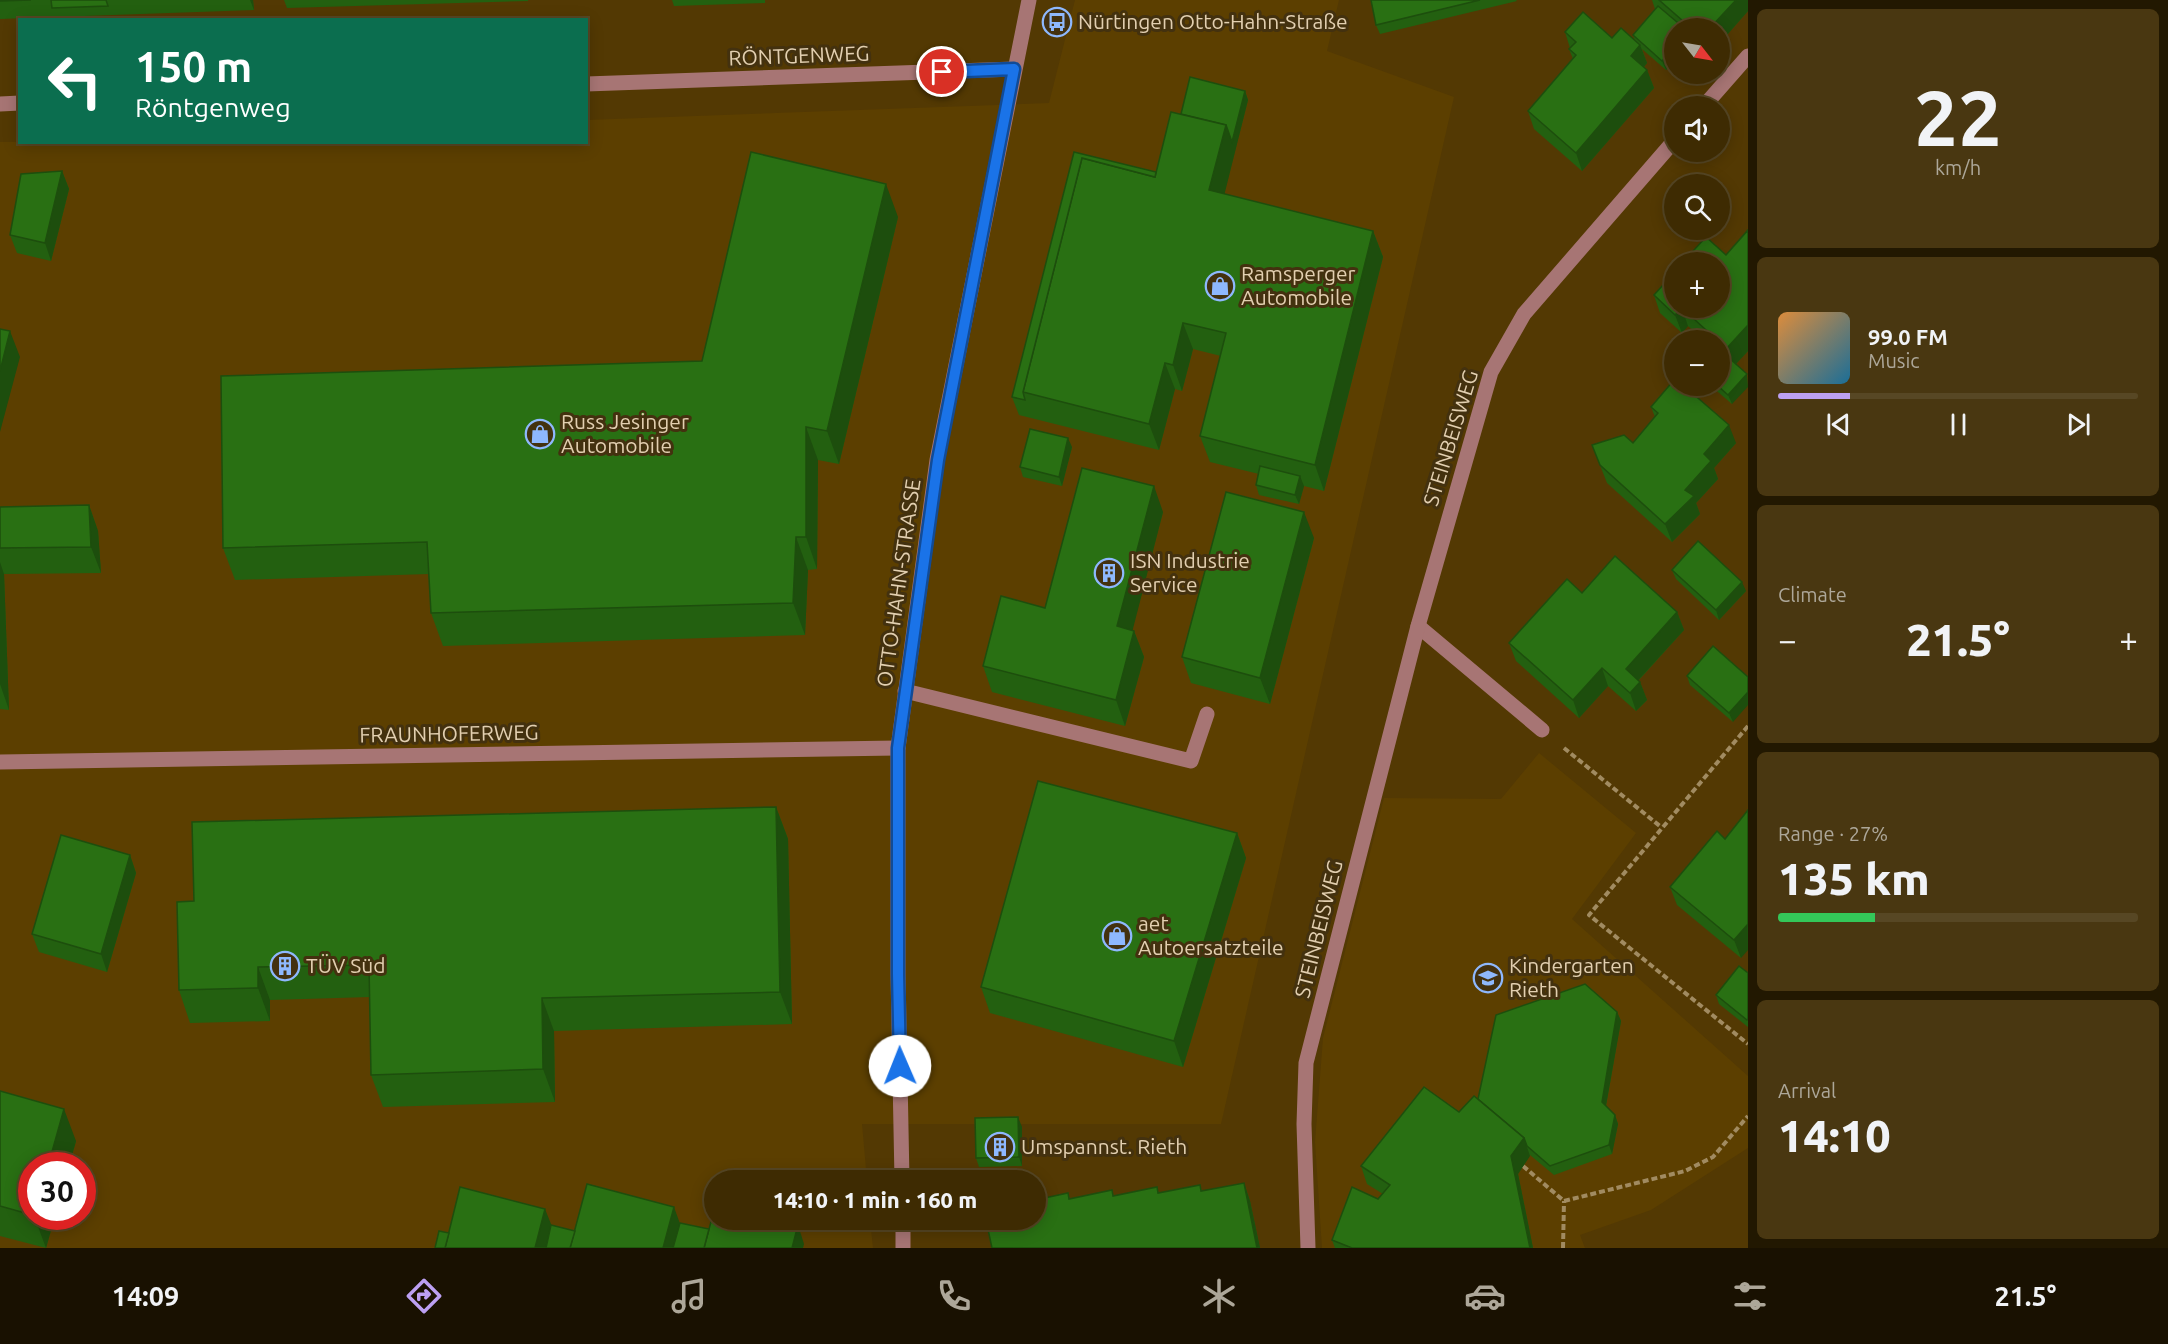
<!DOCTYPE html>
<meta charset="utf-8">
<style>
:root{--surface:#3e2b02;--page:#493711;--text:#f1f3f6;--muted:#ada799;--line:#574724;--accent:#bca0f2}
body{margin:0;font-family:Ubuntu,sans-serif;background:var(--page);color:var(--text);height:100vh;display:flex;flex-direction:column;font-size:22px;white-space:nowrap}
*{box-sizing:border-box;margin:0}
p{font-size:20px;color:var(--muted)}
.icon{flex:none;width:33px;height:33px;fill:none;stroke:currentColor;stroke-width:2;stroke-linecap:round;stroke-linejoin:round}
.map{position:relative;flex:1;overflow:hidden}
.drawer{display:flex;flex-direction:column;gap:9px;padding:9px;background:#221801;width:420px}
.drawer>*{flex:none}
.top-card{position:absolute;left:18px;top:18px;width:570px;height:126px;border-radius:0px;box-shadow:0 3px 15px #0003,0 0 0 2px var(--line);background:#0b6e4f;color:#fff;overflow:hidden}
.needle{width:39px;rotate:121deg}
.fabs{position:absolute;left:1664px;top:18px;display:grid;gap:12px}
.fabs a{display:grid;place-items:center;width:66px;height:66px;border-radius:50%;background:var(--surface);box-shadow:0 3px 15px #0003,0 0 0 2px var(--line);font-size:30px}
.speed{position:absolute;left:18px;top:1152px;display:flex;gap:12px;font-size:30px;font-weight:700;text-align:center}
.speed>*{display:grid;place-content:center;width:78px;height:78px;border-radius:50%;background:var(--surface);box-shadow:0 3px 15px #0003,0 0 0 2px var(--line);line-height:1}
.speed .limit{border:9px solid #d22;background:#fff;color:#111}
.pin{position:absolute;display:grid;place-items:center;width:51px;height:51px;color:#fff;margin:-26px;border:3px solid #fff;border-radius:50%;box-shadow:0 2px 6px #0007}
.me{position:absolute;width:66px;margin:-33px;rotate:359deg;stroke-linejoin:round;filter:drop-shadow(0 0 4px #0008)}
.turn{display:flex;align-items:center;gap:21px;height:126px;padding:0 18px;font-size:27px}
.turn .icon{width:78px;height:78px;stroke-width:2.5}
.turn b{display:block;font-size:42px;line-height:51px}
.big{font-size:45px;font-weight:800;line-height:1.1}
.drawer .tile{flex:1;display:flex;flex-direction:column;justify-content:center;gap:9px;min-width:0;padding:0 21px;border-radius:9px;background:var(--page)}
.drawer .dial{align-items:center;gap:0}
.dial b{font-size:78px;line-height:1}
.song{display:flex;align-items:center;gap:18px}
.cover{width:72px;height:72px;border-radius:9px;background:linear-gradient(135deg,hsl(30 70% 55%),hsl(200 70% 35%))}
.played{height:6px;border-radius:3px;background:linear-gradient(90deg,var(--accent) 20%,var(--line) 20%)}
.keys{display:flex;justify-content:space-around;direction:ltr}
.heat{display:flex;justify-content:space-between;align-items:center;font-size:33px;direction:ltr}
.charge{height:9px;border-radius:4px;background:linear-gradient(90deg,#34c759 27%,var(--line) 0)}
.trip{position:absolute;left:704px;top:1170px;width:342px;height:60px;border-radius:30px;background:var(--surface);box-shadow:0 3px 15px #0003,0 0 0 2px var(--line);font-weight:800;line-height:60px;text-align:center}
.tabs{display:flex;height:96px;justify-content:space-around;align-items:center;background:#191101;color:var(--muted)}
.tabs .icon{width:42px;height:42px}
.tabs .on{color:var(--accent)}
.tabs b{font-size:27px;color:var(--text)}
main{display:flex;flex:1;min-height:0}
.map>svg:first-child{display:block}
.built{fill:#5c3f00;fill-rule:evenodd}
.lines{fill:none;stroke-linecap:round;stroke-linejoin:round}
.path{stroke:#a18b61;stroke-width:4;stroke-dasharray:6 3;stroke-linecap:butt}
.minor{stroke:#a77574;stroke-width:15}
.wall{fill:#236010}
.shaded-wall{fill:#1d4e0d}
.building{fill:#297013;stroke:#1d4e0d;stroke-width:1.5}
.route-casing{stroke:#114b97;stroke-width:15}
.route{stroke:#1a73e8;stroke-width:10}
.labels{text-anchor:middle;stroke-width:6;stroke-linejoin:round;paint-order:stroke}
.poi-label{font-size:21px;fill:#e2cfb0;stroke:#43310f;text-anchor:start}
.street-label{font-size:21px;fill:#e2cfb0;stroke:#43310f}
</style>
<main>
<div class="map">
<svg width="1748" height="1248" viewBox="0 0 1748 1248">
<rect width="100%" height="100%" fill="#533903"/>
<g class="built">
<path d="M 1075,0 L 1339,0 L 1327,51 L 1454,97 L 1221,1124 L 862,1124 L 867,1180 L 714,1180 L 714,1220 L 870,1220 L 873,1248 L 0,1248 L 0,142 L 586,142 L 587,120 L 1049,103 ZM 32,1166 L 82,1166 L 82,1216 L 32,1216 Z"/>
<polygon points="1539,753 1636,833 1572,919 1748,1076 1748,1148 1651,1210 1580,1235 1585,1248 1322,1248 1315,1142 1323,1038 1384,798 1501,799"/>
</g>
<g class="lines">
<g class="path">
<polyline points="1748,726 1589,915 1748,1044"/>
<polyline points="1564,748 1661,827"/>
<polyline points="1523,1166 1564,1201 1685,1171 1713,1157 1748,1116"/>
<polyline points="1563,1248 1564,1201"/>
</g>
<g class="minor">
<polyline points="586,84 1014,69"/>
<polyline points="0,104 20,103"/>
<polyline points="1704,106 1748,56"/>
<polyline points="1418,626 1542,730"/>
<polyline points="905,691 1191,761 1207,714"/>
<polyline points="0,762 898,748"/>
<polyline points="902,1180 898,974 898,748 937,460 1029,0"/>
<polyline points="903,1220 903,1248"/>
<polyline points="1308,1248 1304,1124 1306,1063 1418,626 1491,372 1524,314 1674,141"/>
</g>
</g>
<g class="wall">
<polygon points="0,0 253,0 254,10 0,19"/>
<polygon points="284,0 528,0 528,1 287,8"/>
<polygon points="672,0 765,0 765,3 674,6"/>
<polygon points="1371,0 1516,0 1517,1 1380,34 1376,25"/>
<polygon points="1652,0 1748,0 1748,11 1719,44 1719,28 1674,28 1674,61 1666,70 1642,49 1647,63 1644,67 1647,70 1654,88 1582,171 1534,129 1528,111 1573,59 1569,49 1570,48 1565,32 1635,41 1633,35 1655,9"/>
<polygon points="1245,91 1248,100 1224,194 1373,231 1383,257 1324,491 1304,486 1299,504 1259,495 1256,485 1259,474 1210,462 1200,436 1221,356 1193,349 1182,391 1175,389 1159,450 1019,415 1012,397 1156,172 1181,114"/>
<polygon points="62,171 69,189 51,261 17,253 10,235"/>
<polygon points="898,217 839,464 818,460 817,569 808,570 805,635 443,646 431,613 429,574 235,580 223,548 702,361"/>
<polygon points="1654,295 1719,308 1748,351 1736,364 1732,404 1711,386 1719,386 1719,340 1704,340 1688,326 1682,333 1660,313"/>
<polygon points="1651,407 1736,443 1714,468 1718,479 1696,503 1700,514 1672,542 1607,483 1592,445 1633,443 1655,417"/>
<polygon points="1072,447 1062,486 1023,477 1020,467"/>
<polygon points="89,505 98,531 101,573 4,574 9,710 0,709 0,507"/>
<polygon points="1163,512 1132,630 1134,631 1144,657 1125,726 992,692 983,666 1045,608"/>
<polygon points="1314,538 1270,704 1191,683 1182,657"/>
<polygon points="1672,570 1746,591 1719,620 1676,579"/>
<polygon points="1582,593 1677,612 1684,630 1639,680 1640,682 1647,700 1636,711 1608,686 1579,718 1516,661 1509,643"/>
<polygon points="1713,646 1733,722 1690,685 1687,676"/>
<polygon points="776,807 788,839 792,1024 554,1031 555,1102 383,1107 371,1075 370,997 270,1000 270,1021 190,1023 179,990 194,901"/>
<polygon points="1237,833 1246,858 1183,1067 990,1013 981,987"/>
<polygon points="1725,839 1741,958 1677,905 1670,887"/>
<polygon points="130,855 136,873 107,972 39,952 32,934"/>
<polygon points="1748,973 1748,1027 1719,1004 1716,995"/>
<polygon points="1617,1012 1621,1021 1606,1106 1615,1115 1618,1124 1612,1154 1554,1175 1530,1155 1518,1174 1533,1248 1335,1248 1332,1240 1383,1194 1367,1184 1361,1166 1459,1112 1478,1099"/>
<polygon points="0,1091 76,1141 69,1166 32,1166 32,1216 55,1216 46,1248 0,1236"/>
<polygon points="1022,1127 1022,1166 979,1167 976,1158"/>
<polygon points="1244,1183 1250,1201 1260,1248 992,1248 986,1222 981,1223 979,1220 1035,1220 1035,1200 1068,1193 1070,1199 1112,1190 1114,1196 1157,1187 1159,1193 1200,1185 1202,1191"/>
</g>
<g class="shaded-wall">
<polygon points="250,0 253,0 254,10"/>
<polygon points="1736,0 1748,0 1748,11 1719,44 1719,28 1710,28"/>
<polygon points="1640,45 1647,63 1638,74 1631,56"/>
<polygon points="1674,48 1674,61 1666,70 1662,61"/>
<polygon points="1647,70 1654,88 1582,171 1576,153"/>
<polygon points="1245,91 1248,100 1219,216 1209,190 1226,125"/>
<polygon points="62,171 69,189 51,261 45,243"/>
<polygon points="886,184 898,217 839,464 827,431"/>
<polygon points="1373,231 1383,257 1324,491 1315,465"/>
<polygon points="1682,308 1688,326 1682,333 1675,315"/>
<polygon points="1183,323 1193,349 1182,391 1173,365"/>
<polygon points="1748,325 1748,351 1733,367 1726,349"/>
<polygon points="10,331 20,357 0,432 0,371"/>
<polygon points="1165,363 1175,389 1159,450 1149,424"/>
<polygon points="1747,374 1748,387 1732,404 1728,395"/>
<polygon points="1729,425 1736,443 1714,468 1718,479 1696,503 1700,514 1672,542 1665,524 1704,454"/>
<polygon points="806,427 818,460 817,569 806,537"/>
<polygon points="1068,438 1072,447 1062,486 1059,477"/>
<polygon points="1300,476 1304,486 1299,504 1295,495"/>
<polygon points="1154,486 1163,512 1127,652 1117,626"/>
<polygon points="89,505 98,531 101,573 91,547"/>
<polygon points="1304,512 1314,538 1270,704 1260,678"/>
<polygon points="796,537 808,570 805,635 793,603"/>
<polygon points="0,562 4,574 9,710 0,684"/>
<polygon points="1742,582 1746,591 1719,620 1716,610"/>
<polygon points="1677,612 1684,630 1632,687 1626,669"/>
<polygon points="1134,631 1144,657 1125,726 1116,700"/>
<polygon points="1602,668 1608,686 1579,718 1573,700"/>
<polygon points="1640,682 1647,700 1636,711 1630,693"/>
<polygon points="1748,692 1748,705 1733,722 1729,713"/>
<polygon points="776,807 788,839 792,1024 780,992"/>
<polygon points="1237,833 1246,858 1183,1067 1174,1041"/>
<polygon points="130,855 136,873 107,972 101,954"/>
<polygon points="1748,924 1748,950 1741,958 1734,940"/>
<polygon points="258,967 270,1000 270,1021 258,988"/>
<polygon points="542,998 554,1031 555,1102 543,1069"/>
<polygon points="1617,1012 1621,1021 1605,1111 1602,1102"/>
<polygon points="64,1109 76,1141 69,1166 48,1166"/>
<polygon points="1615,1115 1618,1124 1612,1154 1609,1145"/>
<polygon points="1018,1117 1022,1127 1022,1166 1019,1157"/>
<polygon points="1524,1138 1530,1156 1518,1174 1533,1248 1530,1248 1511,1156"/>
<polygon points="1244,1183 1250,1201 1260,1248 1257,1248"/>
<polygon points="674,1207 683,1232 679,1248 663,1248"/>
<polygon points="545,1209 555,1234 551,1248 535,1248"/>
<polygon points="34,1216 55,1216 46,1248"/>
<polygon points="798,1225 804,1244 803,1248 792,1248"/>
</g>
<g class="building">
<polygon points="0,0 31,0 0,1"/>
<polygon points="51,0 106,0 108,6 52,8"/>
<polygon points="1371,0 1480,0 1376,25"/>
<polygon points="1659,0 1736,0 1710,28 1691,28"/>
<polygon points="1658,6 1684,28 1674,28 1674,48 1662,61 1633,35"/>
<polygon points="1583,12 1612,38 1621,28 1640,45 1631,56 1647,70 1576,153 1528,111 1576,55 1569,49 1576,42 1565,32"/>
<polygon points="1190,77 1245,91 1232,142 1226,125 1181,114"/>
<polygon points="1171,112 1226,125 1209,190 1373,231 1315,465 1200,436 1226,333 1183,323 1173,365 1165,363 1149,424 1023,392 1082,158 1155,177"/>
<polygon points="751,152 886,184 827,431 806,427 806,537 796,537 793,603 431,613 427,542 223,548 221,376 702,361"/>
<polygon points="1074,152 1156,172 1155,177 1082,158 1023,392 1025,400 1012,397"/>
<polygon points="62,171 45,243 10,235 21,174"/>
<polygon points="1748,230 1748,325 1726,349 1719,342 1719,340 1717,340 1682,308 1675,315 1654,295 1674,273 1674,308 1719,308 1719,262 1683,262 1706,237 1726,255"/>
<polygon points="0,329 10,331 0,371"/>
<polygon points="1719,349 1747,374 1728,395 1718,386 1719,386"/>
<polygon points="1674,380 1674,386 1684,386 1729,425 1704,454 1711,461 1685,490 1694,496 1665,524 1600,465 1592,445 1624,435 1633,443 1658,413 1651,407"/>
<polygon points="1030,429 1068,438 1059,477 1020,467"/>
<polygon points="1260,466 1300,476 1295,495 1256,485"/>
<polygon points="1082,468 1154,486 1117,626 1134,631 1116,700 983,666 1001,596 1045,608"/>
<polygon points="1226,492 1304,512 1260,678 1182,657"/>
<polygon points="89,505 91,547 0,548 0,507"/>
<polygon points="1698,541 1742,582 1716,610 1672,570"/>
<polygon points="1615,556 1677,612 1626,669 1640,682 1630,693 1602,668 1573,700 1509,643 1567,579 1582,593"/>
<polygon points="1713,646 1748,677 1748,692 1729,713 1687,676"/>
<polygon points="1038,781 1237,833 1174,1041 981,987"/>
<polygon points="776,807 780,992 542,998 543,1069 371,1075 369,965 258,967 258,988 179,990 177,902 194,901 192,822"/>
<polygon points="1748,810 1748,924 1734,940 1670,887 1717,831 1725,839"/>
<polygon points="61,835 130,855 101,954 32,934"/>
<polygon points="1739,966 1748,973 1748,1019 1747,1020 1716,995"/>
<polygon points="1585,984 1617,1012 1602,1102 1615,1115 1609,1145 1550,1166 1527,1146 1524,1138 1478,1099 1496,1015"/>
<polygon points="1424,1087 1459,1112 1474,1096 1524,1138 1511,1156 1530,1248 1352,1248 1332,1240 1352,1187 1378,1199 1390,1185 1361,1166"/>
<polygon points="0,1091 64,1109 48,1166 32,1166 32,1215 0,1206"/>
<polygon points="1018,1117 1019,1157 976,1158 975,1118"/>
<polygon points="1010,1177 1011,1180 995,1180"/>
<polygon points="1244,1183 1257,1248 992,1248 986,1220 1035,1220 1035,1200 1068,1193 1069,1199 1112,1190 1113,1196 1157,1187 1158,1193 1200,1185 1201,1191"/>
<polygon points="587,1184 674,1207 663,1248 570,1248"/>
<polygon points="460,1187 545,1209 535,1248 445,1248"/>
<polygon points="712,1218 714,1218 714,1220 719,1220 743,1226 745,1220 775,1220 798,1225 792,1248 704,1248"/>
<polygon points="680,1223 709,1229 704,1248 673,1248"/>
<polygon points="551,1225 575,1231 570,1248 546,1248"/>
<polygon points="439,1231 449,1233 445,1248 435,1248"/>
</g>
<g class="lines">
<g class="route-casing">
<polyline id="route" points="900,1066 898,974 898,748 938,460 1014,69 942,72"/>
</g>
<use href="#route" class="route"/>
</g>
<defs>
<g id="bus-ring" transform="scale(1.5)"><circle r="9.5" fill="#43310f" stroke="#8eb8fd" stroke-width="1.5"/><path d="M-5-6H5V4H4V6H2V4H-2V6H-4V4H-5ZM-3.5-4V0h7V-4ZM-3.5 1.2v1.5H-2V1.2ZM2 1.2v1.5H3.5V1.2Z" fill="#8eb8fd"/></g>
<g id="shop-ring" transform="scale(1.5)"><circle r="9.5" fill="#43310f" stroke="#8eb8fd" stroke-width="1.5"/><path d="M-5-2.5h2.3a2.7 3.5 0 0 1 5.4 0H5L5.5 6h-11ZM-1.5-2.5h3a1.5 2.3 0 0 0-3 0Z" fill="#8eb8fd"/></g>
<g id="building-ring" transform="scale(1.5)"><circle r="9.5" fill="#43310f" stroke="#8eb8fd" stroke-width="1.5"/><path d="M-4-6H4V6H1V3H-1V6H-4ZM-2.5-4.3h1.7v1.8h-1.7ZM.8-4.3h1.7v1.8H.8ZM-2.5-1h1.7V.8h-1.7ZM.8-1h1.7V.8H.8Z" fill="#8eb8fd"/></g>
<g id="school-ring" transform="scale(1.5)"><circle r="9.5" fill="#43310f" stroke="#8eb8fd" stroke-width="1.5"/><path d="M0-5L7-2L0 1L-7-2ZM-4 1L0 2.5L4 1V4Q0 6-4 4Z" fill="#8eb8fd"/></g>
</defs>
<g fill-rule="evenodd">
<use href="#bus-ring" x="1057" y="22"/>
<use href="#shop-ring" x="1220" y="286"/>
<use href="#shop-ring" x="540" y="434"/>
<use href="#building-ring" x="1109" y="573"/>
<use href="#shop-ring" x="1117" y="936"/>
<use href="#building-ring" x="285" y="966"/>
<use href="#school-ring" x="1488" y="978"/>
<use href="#building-ring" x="1000" y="1147"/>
</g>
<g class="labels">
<g class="poi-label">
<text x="1078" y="29">Nürtingen Otto-Hahn-Straße</text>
<text x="1241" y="281">Ramsperger<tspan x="1241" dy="24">Automobile</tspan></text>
<text x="561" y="429">Russ Jesinger<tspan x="561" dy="24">Automobile</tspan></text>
<text x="1130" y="568">ISN Industrie<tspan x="1130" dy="24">Service</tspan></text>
<text x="1138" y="931">aet<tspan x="1138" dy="24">Autoersatzteile</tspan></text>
<text x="306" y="973">TÜV Süd</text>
<text x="1509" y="973">Kindergarten<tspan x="1509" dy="24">Rieth</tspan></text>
<text x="1021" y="1154">Umspannst. Rieth</text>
</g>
<g class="street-label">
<text transform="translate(799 56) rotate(-2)" y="7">RÖNTGENWEG</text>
<text transform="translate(1451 438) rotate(-73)" y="7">STEINBEISWEG</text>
<text transform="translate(899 583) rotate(-82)" y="7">OTTO-HAHN-STRASSE</text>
<text transform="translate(449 734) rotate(-1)" y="7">FRAUNHOFERWEG</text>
<text transform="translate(1319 929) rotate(-76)" y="7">STEINBEISWEG</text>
</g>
</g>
</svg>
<div class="fabs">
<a><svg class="needle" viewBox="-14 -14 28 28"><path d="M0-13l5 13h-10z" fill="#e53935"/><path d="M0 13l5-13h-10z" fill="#ada799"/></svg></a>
<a><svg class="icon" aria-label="sound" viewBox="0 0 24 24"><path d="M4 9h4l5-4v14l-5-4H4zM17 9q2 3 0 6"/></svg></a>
<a><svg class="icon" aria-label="search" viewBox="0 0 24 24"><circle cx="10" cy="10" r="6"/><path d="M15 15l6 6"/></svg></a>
<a>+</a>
<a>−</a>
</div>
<div class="speed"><div class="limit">30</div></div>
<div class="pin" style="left:942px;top:72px;background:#d93025"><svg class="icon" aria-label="arrive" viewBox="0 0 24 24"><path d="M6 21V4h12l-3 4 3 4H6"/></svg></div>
<svg class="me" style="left:900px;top:1066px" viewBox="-20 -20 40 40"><circle r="19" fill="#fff"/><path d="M0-13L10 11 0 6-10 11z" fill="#1a73e8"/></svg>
<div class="trip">14:10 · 1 min · 160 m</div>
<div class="top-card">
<div class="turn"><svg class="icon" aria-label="left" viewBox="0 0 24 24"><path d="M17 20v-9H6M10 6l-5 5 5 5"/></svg><div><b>150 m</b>Röntgenweg</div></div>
</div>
</div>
<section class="drawer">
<div class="tile dial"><b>22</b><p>km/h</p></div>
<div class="tile">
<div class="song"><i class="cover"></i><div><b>99.0 FM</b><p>Music</p></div></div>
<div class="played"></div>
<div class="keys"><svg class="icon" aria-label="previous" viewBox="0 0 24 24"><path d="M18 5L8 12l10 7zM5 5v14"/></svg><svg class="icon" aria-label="pause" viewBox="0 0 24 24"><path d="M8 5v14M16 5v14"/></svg><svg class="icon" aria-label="next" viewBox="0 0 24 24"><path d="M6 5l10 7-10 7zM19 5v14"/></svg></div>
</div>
<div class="tile"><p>Climate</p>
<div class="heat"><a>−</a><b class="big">21.5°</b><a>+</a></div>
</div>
<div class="tile"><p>Range · 27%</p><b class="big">135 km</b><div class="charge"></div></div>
<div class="tile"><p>Arrival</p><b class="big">14:10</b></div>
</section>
</main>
<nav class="tabs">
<b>14:09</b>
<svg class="icon on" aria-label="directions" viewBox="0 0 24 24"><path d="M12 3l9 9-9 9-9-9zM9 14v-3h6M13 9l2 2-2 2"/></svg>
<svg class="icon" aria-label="music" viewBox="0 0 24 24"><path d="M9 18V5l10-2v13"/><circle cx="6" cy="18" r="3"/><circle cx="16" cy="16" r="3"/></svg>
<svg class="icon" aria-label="phone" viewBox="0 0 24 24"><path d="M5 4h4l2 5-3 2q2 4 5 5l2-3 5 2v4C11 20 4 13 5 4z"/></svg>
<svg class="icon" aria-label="climate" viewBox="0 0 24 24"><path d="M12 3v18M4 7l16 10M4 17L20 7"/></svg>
<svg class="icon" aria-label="car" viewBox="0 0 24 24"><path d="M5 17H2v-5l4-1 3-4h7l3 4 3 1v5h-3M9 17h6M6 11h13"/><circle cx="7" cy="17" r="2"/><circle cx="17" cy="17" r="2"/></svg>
<svg class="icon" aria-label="filters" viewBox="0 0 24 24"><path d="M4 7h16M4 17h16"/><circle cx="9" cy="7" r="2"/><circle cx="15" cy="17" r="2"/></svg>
<b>21.5°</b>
</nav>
